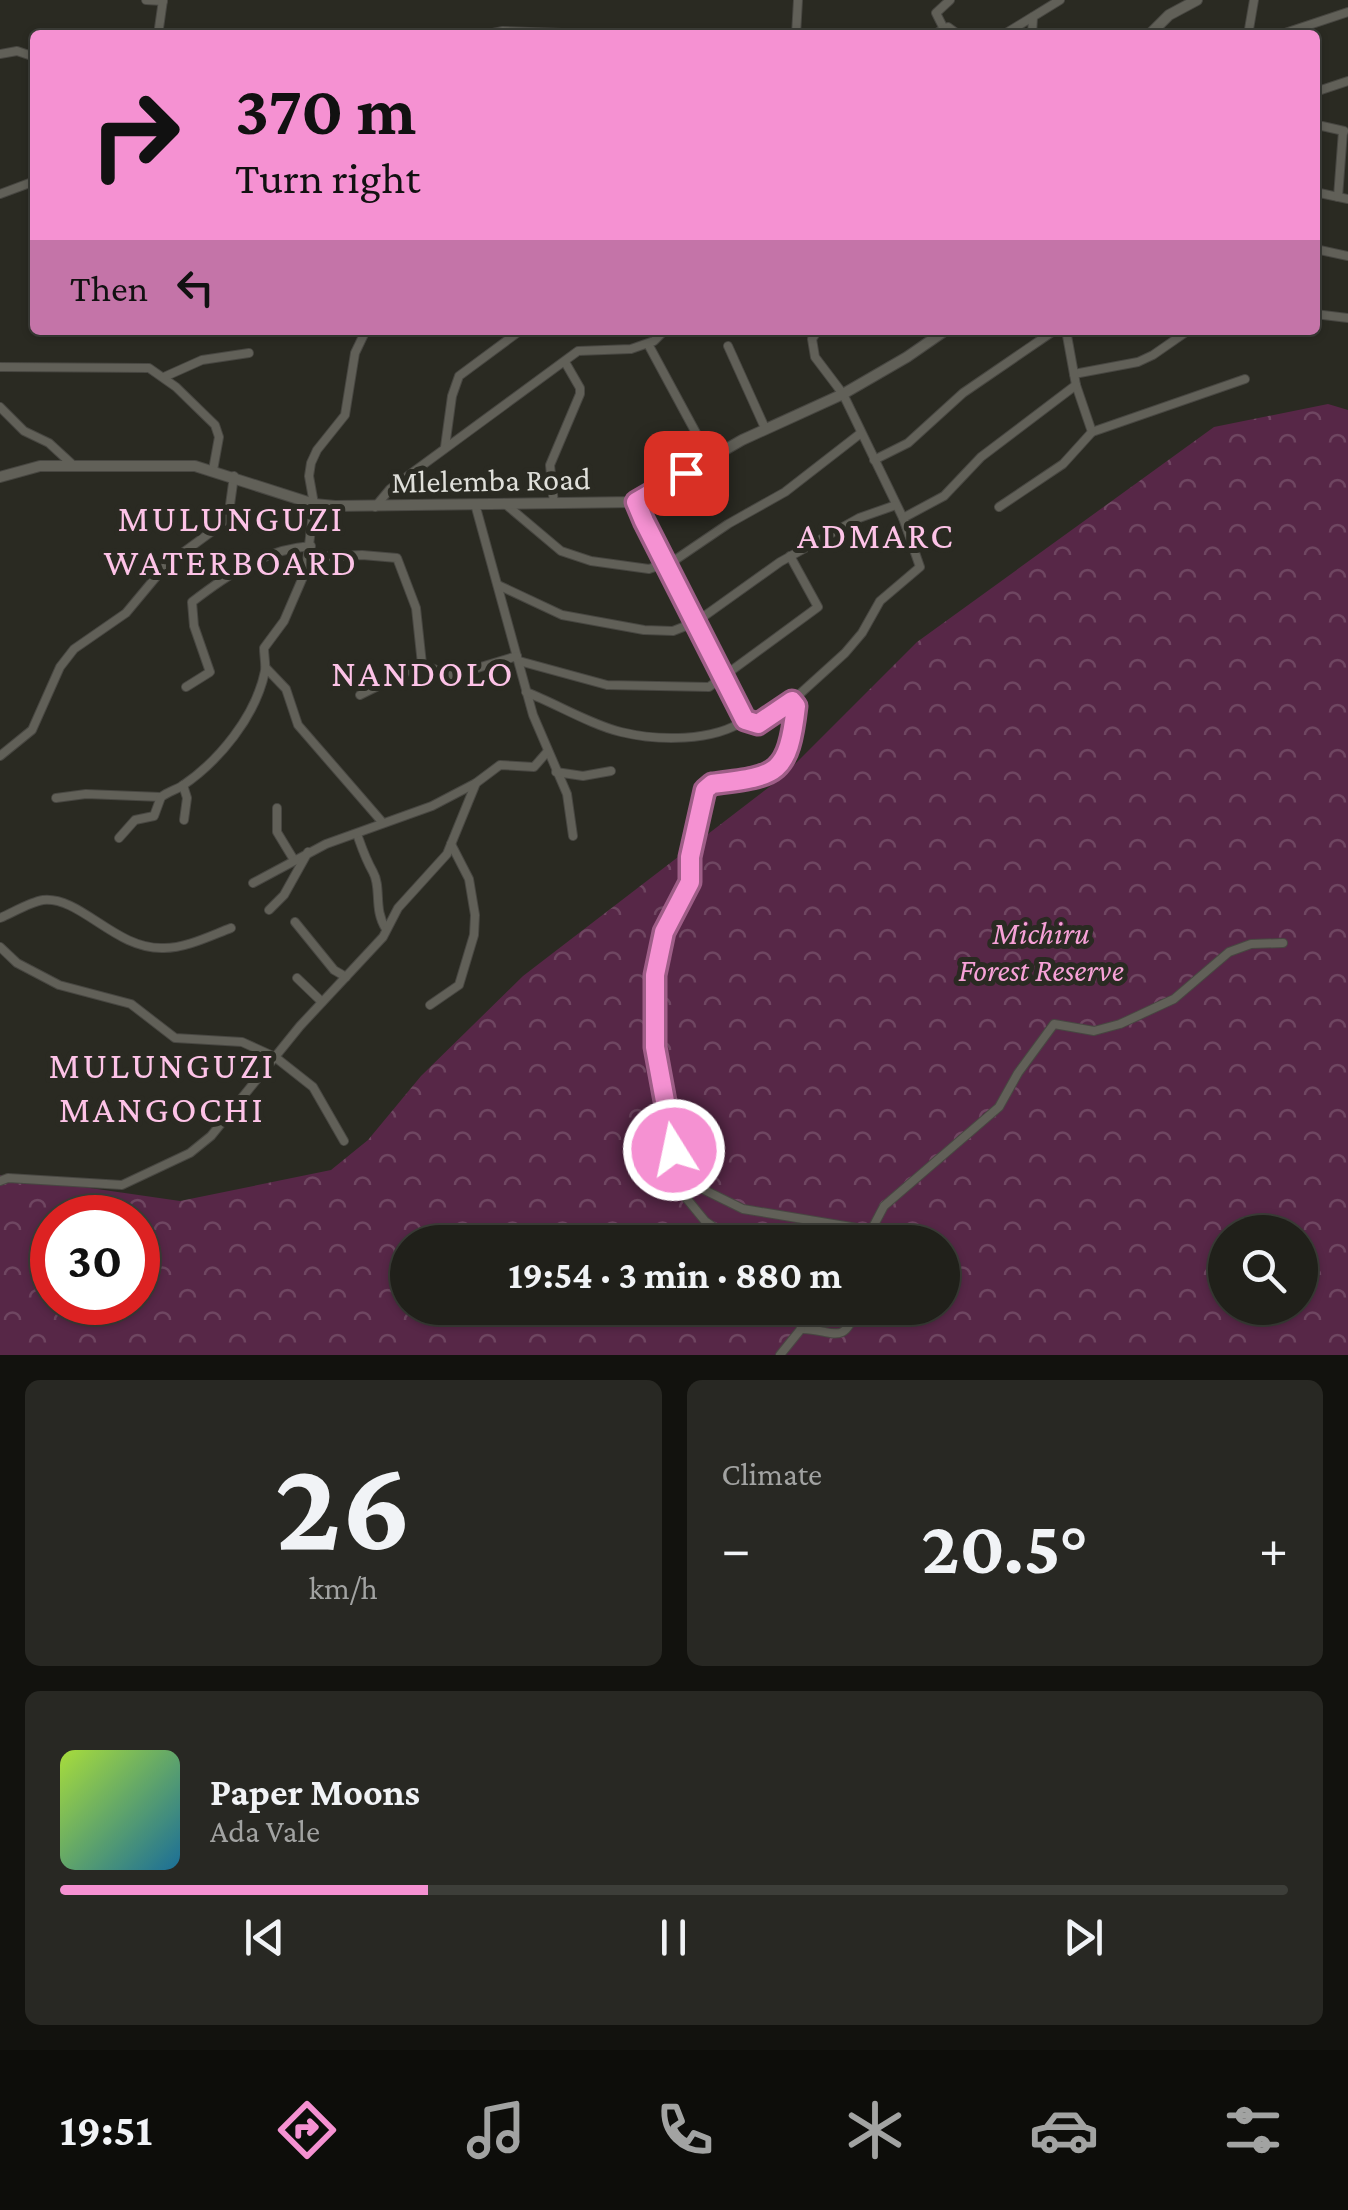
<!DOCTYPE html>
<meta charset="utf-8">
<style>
:root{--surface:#20201a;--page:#282823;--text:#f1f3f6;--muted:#a2a3a2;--line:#3d3e39;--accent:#f591d2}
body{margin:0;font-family:"Crimson Pro",serif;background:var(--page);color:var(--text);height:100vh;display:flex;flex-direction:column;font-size:38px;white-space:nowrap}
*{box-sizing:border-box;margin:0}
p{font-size:32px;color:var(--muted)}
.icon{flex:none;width:55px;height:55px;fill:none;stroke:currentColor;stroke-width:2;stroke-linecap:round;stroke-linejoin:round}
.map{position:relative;height:1355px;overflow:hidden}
.drawer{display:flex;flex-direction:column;gap:25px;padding:25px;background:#12120e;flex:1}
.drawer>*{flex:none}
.banner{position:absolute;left:30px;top:30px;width:1290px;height:305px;border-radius:10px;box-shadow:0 2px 8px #0004,0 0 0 2px var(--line);background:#f591d2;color:#111;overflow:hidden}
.buttons{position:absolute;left:1208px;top:1215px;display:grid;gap:20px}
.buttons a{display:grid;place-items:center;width:110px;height:110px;border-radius:50%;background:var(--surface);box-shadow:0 2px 8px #0004,0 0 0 2px var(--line);font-size:50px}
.speed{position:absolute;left:30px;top:1195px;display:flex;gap:20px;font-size:50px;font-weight:700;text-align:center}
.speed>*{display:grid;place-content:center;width:130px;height:130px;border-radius:50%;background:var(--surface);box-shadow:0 2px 8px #0004,0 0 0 2px var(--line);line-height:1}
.speed .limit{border:15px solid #d22;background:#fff;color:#111}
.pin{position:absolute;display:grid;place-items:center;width:85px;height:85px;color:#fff;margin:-42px;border-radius:20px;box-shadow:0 5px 15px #0006}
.me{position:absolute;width:110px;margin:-55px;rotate:350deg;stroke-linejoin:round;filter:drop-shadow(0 0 8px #0008)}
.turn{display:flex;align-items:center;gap:35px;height:210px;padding:0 40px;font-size:45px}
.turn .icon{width:130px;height:130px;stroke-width:2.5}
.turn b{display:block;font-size:70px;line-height:85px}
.then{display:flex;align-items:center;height:95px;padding:0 40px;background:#0003;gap:20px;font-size:38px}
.big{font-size:75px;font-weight:700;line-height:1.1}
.drawer .widget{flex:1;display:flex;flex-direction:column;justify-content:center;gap:15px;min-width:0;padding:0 35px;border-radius:15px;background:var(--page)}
.drawer .dial{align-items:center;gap:0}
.dial b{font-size:130px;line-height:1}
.song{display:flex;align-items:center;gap:30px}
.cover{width:120px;height:120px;border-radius:15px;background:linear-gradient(135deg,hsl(80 70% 55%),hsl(200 70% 35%))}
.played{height:10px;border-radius:5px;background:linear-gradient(90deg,var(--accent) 30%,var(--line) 30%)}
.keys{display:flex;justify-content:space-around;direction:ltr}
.heat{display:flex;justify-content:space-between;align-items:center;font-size:55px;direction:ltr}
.drawer .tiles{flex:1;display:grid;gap:25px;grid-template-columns:1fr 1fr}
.widget:last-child{grid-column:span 2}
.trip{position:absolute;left:390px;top:1225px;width:570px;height:100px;border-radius:50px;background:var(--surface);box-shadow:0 2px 8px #0004,0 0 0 2px var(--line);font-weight:700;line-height:100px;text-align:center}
.tab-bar{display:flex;height:160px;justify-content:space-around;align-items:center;background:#0d0d0a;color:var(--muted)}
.tab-bar .icon{width:70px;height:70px}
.tab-bar .active{color:var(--accent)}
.tab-bar b{font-size:45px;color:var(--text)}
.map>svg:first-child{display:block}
.forest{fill:url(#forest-crowns);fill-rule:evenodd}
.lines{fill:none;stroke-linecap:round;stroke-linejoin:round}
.street-casing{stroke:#484742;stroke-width:10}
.secondary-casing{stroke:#484742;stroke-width:12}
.street{stroke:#616058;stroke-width:8}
.secondary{stroke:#616058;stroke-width:10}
.route-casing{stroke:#9f5e88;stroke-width:25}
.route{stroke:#f591d2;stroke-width:18}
.labels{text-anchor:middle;stroke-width:10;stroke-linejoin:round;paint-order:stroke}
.street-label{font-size:32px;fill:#dfdfda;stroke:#2a2a22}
.park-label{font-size:32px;font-style:italic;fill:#f7a1d7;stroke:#2a2a22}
.quarter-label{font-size:38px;letter-spacing:2.5px;fill:#fdc3e7;stroke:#2a2a22}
</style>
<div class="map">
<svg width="1348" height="1355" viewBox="0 0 1348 1355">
<defs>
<pattern id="forest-crowns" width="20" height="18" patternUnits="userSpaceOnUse" patternTransform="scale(2.5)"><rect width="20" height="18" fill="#572747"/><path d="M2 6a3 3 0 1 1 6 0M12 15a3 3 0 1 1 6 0" fill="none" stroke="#6f4661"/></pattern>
</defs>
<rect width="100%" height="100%" fill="#2a2a22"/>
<path class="forest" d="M 1328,404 L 1348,410 L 1348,1355 L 0,1355 L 0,1175 L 180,1201 L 331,1170 L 368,1140 L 421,1076 L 523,976 L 781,778 L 917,642 L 1214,427 ZM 52,1218 L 138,1218 L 138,1302 L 52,1302 ZM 1225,1232 L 1300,1232 L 1300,1308 L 1225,1308 ZM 408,1242 L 942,1242 L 942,1308 L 408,1308 Z"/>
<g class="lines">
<g class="street-casing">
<g id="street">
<polyline points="146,0 163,1"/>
<polyline points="943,27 936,13 950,0"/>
<polyline points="158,35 163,0"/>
<polyline points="483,35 503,31 624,35"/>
<polyline points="796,35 798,0"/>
<polyline points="933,35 948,27 959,35"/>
<polyline points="1003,35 1060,0"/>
<polyline points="1032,35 1033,17"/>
<polyline points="1248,35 1254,0"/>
<polyline points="1279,35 1348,12"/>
<polyline points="0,54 17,51 35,57"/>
<polyline points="1315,92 1348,81"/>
<polyline points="1322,126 1344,131"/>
<polyline points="1315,192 1348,199"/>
<polyline points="0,194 35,181"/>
<polyline points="1338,197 1343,131"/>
<polyline points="1315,249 1348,256"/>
<polyline points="1315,314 1348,318"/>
<polyline points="648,344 709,457"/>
<polyline points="728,346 765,428"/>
<polyline points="0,367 149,368 176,387 215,425 219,437 213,470"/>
<polyline points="1074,374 1138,362 1153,355 1189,330"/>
<polyline points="164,377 202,360 249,353"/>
<polyline points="0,407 24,431 49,443 74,466"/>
<polyline points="1092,432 1245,379"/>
<polyline points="445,447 452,396 459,376 521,330"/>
<polyline points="874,460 908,443 963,393 1055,330"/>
<polyline points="635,502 745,720 763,722 792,701 845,653 862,633 880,601 920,567 903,518 843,394 815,357 812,339 818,330"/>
<polyline points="504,503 561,551 591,561 649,569 675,560 728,524 785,492 861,433"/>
<polyline points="475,504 533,715 567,794 573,836"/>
<polyline points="554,504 550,465 580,394 580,388 565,362"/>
<polyline points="375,507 390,489 578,351 631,349 654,341 665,330"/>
<polyline points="999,507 1063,464 1092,432 1076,385 1066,330"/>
<polyline points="903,518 944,496 981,457 1076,385"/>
<polyline points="310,557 362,555 397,558 416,608 422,664"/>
<polyline points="498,585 562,615 644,630 673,631 696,622 780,562 859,518 896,505"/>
<polyline points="519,661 607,685 709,687 818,607 790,556"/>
<polyline points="266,668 286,689 298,725 383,823"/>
<path d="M 186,687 L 210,672 L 194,626 L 192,602 C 227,575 265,549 311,546"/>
<path d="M 526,692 C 557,704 589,724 621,732 C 658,741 713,742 745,720"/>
<polyline points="360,695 422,664 451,676 517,656"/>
<polyline points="0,756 32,730 60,667 74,649 126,613 166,565 222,524 229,512 234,476"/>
<polyline points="556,772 583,776 611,771"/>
<polyline points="183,785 187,798 184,820"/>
<polyline points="56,798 86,794 161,797"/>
<polyline points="277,808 277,832 294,860"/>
<path d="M 357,834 C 363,851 365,858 373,872 C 382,888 373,909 386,929"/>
<path d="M 119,838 L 135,820 L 154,816 L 161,797 C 168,792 175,790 182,786 C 219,761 256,716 265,671 C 266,664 264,656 264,648 L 284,621 L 306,570 L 314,504 L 309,476 L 311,463 L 317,450 L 345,415 L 355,353 L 366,330"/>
<polyline points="253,883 326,844 432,806 476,783 500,765 534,767 547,752"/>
<polyline points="269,910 284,895 308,852"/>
<path d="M 0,918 C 12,913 30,902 43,900 C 81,896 115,950 164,948 C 186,948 210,936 231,928"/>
<polyline points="295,922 334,970 346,977"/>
<polyline points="0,947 17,963 59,985 131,1004 175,1038 242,1042 275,1057 313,1087 344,1141"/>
<polyline points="297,978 322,1002"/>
<polyline points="430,1005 459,985 474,935 475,915 469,879 451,844"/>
<polyline points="678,1177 743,1209 869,1230"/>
<polyline points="0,1181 8,1178 122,1185 190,1153 211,1136 300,1026 383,937 398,908 447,854 476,783"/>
<path d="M 757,1242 L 718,1230 L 705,1221 L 687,1199 L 677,1177 L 655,1047 L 658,952 L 664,933 L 690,882 L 690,857 L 705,790 L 712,784 C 754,778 784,783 792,732 C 794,721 798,711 792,701"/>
<polyline points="865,1242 884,1206 999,1107 1018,1073 1054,1024 1094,1031 1120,1024 1174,999 1229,952 1251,944 1283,943"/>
<path d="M 801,1329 C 830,1328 845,1349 856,1308"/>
<polyline points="780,1355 801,1329 798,1308"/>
</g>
</g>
<g class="secondary-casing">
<g id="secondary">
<polyline points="1149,35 1169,15 1197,0"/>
<polyline points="0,477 40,466 195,466 314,504 335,506 635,502 742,440 843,394 907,357 946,330"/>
</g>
</g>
<use href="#street" class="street"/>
<use href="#secondary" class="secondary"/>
</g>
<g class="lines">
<g class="route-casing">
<path id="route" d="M 674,1150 L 655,1047 L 655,975 L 664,932 L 690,882 L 690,857 L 705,790 L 712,784 C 777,776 788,776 796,706 L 792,701 L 758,724 L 745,720 L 644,521 L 636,502 L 686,473"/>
</g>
<use href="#route" class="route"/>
</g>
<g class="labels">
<g class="street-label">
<text transform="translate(491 480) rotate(-1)" y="11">Mlelemba Road</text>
</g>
<g class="park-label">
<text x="1041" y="944">Michiru<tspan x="1041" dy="37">Forest Reserve</tspan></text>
</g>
<g class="quarter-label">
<text x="231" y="531">MULUNGUZI<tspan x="231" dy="44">WATERBOARD</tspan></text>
<text x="876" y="548">ADMARC</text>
<text x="423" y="686">NANDOLO</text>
<text x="162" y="1078">MULUNGUZI<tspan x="162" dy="44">MANGOCHI</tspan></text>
</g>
</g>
</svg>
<div class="buttons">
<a><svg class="icon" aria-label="search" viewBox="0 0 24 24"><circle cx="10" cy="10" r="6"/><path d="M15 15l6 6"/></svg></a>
</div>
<div class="speed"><div class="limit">30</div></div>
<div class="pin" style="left:686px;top:473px;background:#d93025"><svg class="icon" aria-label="arrive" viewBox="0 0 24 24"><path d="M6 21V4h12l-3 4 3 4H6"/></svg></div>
<svg class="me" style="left:674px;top:1150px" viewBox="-20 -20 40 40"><circle r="17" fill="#f591d2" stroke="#fff" stroke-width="3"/><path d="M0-11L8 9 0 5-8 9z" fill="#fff"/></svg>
<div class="trip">19:54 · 3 min · 880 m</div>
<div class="banner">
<div class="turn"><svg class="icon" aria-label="right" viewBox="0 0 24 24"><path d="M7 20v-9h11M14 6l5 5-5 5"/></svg><div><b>370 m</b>Turn right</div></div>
<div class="then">Then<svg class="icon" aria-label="left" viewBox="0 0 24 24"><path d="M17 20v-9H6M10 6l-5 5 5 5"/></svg></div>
</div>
</div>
<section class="drawer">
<div class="tiles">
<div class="widget dial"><b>26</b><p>km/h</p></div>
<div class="widget"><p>Climate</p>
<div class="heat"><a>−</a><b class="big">20.5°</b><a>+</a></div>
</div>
<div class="widget">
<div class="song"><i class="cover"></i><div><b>Paper Moons</b><p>Ada Vale</p></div></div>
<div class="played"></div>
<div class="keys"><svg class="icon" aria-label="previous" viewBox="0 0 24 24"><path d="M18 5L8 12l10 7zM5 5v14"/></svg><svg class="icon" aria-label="pause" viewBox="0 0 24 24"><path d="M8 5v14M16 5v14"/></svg><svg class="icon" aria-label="next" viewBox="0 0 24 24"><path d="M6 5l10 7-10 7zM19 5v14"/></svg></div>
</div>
</div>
</section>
<nav class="tab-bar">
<b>19:51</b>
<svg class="icon active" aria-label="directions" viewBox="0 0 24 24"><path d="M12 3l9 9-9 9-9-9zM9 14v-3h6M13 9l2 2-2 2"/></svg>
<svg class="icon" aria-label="music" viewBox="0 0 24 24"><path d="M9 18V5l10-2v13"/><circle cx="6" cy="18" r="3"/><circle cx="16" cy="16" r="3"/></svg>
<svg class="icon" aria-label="phone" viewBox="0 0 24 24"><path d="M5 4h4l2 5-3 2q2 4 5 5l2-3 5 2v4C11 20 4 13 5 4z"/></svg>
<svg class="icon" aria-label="climate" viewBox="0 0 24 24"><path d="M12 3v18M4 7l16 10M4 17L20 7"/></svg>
<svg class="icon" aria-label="car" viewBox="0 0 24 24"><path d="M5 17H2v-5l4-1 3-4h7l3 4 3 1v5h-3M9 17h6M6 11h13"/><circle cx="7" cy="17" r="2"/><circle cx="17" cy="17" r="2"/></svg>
<svg class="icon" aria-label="filters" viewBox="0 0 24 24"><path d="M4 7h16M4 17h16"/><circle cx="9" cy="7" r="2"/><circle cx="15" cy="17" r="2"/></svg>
</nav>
